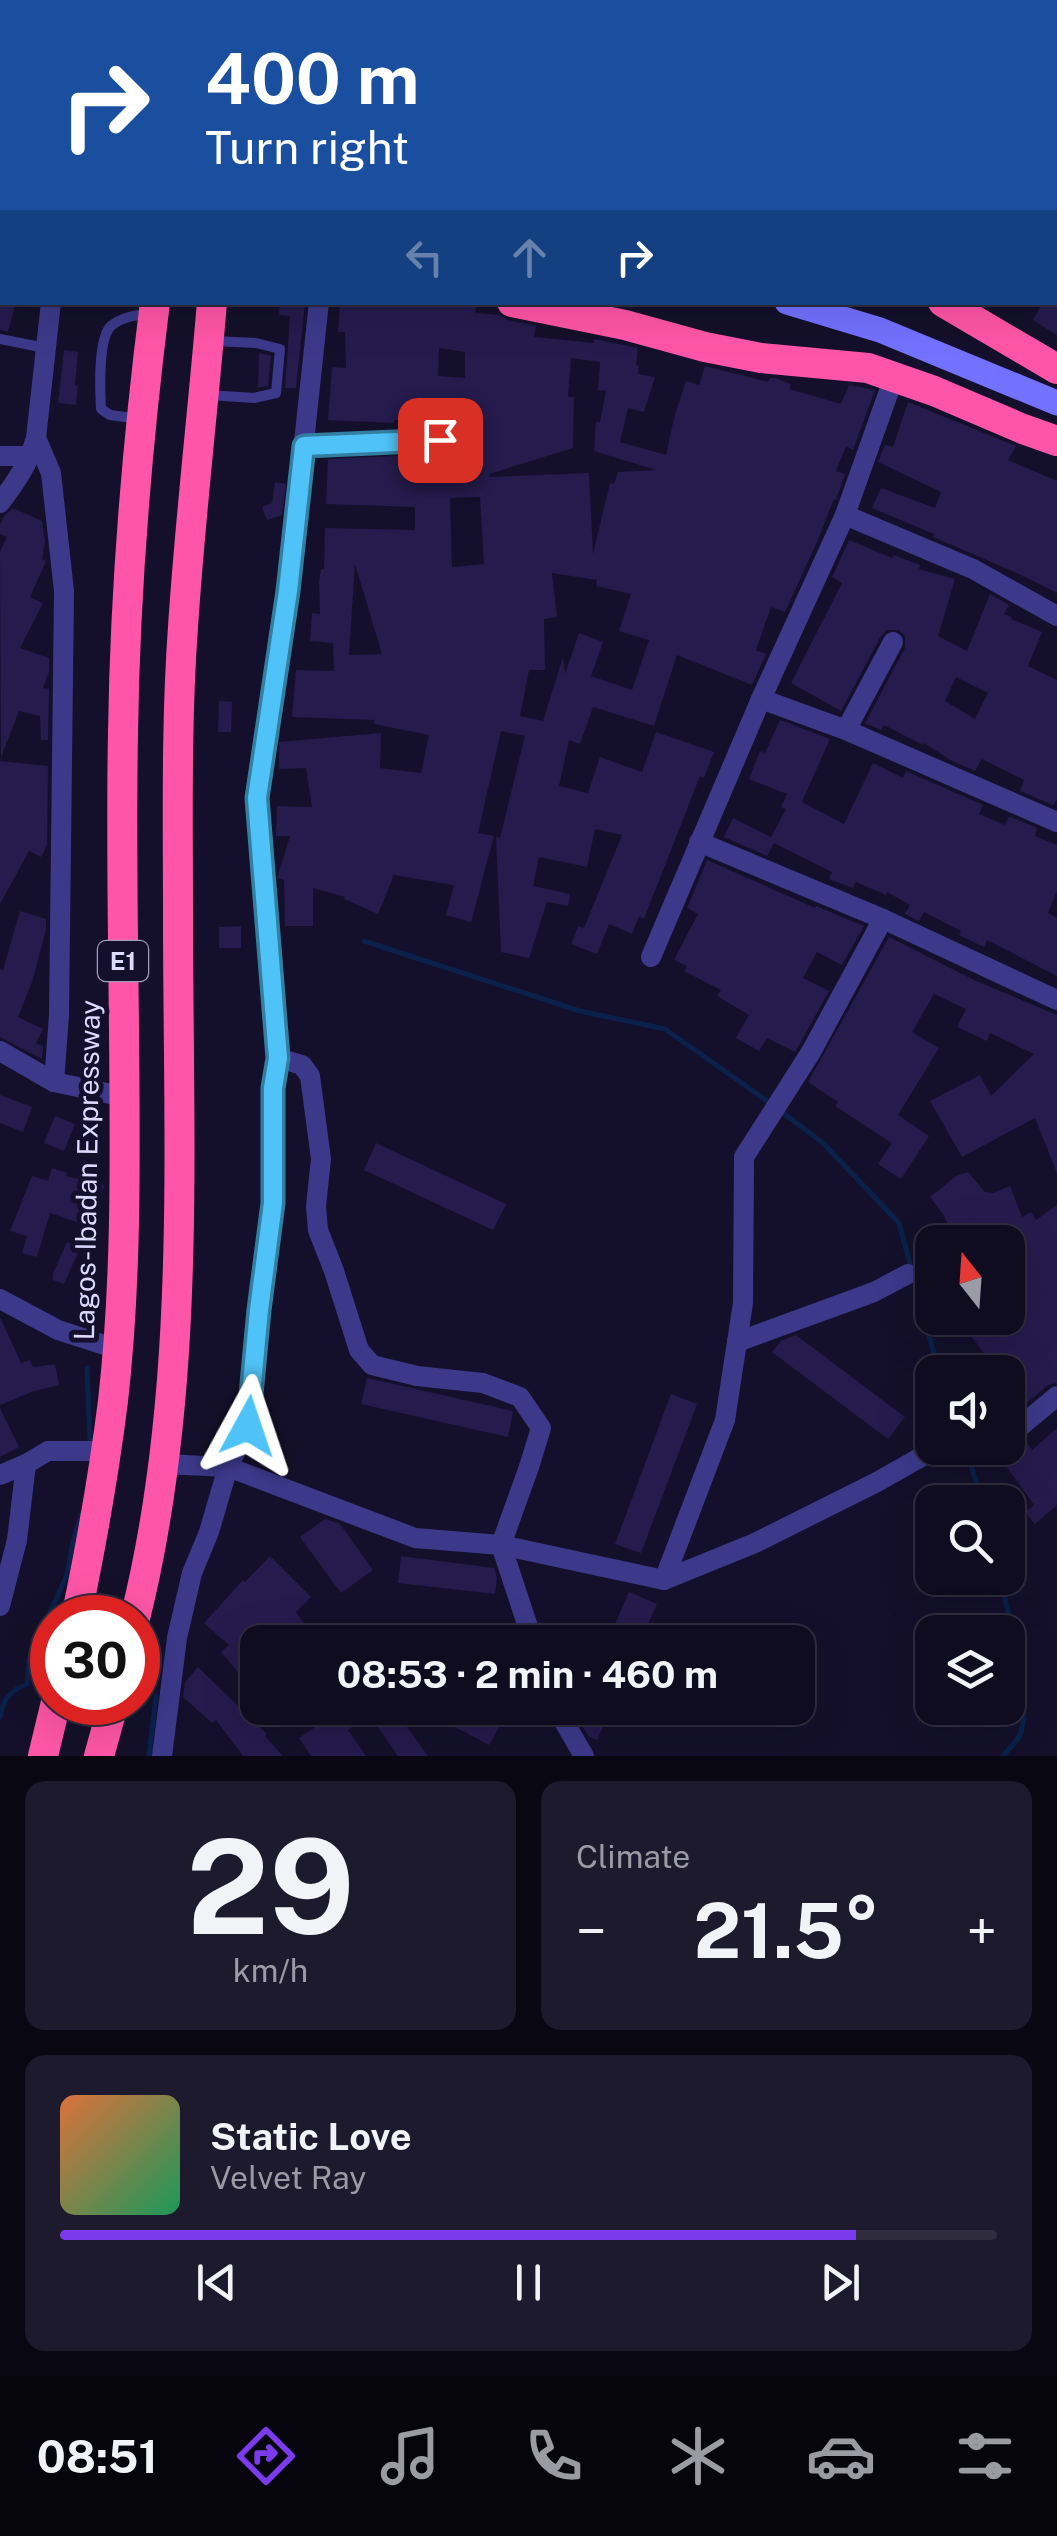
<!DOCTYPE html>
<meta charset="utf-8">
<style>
:root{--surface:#0f0c20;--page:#1d1a2d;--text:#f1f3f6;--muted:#9b9ba5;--line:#2f2c3e;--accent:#7c3aed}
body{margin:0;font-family:"Public Sans",sans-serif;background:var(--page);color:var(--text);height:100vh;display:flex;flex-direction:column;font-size:38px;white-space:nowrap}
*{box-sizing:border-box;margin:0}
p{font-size:32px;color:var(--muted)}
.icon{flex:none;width:55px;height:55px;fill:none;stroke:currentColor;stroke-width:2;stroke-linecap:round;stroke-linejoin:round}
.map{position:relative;height:1756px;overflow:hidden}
.panel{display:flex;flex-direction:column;gap:25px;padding:25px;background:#080712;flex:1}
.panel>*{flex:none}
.hud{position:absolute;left:0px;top:0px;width:1058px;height:305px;box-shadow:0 10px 40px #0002,0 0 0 2px var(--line);background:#1a4fa0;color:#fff;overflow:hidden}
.needle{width:65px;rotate:343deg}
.tools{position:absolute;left:915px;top:1225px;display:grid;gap:20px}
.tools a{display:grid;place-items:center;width:110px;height:110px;border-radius:20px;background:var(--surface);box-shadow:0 10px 40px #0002,0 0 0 2px var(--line);font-size:50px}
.speed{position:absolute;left:30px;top:1595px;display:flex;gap:20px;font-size:50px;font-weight:700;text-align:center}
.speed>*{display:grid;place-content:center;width:130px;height:130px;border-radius:50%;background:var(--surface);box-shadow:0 10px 40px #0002,0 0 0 2px var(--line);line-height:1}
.speed .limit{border:15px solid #d22;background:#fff;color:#111}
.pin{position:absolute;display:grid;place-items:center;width:85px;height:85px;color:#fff;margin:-42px;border-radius:20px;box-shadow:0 5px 15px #0006}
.me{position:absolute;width:110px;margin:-55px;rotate:5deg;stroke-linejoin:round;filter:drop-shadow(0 0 8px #0008)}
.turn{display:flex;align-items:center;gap:35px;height:210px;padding:0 40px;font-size:45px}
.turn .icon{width:130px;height:130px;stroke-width:2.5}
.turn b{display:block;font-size:70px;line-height:85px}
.lanes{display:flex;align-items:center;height:95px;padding:0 40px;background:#0003;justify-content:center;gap:50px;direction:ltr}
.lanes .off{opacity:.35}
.big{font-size:75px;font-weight:700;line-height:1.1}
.panel .card{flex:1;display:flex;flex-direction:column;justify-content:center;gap:15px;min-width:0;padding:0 35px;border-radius:20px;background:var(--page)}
.panel .dial{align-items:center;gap:0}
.dial b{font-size:130px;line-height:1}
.song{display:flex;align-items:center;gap:30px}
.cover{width:120px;height:120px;border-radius:15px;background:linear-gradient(135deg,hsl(20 70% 55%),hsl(150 70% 35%))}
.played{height:10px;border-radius:5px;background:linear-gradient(90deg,var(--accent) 85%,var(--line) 85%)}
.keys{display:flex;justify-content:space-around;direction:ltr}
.heat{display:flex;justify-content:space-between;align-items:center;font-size:55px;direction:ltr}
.panel .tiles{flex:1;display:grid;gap:25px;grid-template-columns:1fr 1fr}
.card:last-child{grid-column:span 2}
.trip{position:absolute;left:240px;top:1625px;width:575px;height:100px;border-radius:20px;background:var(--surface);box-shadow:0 10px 40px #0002,0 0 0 2px var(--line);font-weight:700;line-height:100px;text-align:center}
.dock{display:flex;height:160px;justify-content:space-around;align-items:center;background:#06050d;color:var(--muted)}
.dock .icon{width:70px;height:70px}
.dock .current{color:var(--accent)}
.dock b{font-size:45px;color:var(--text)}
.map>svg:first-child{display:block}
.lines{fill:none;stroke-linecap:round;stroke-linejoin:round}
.stream{stroke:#09214b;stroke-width:5}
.building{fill:#251b4d;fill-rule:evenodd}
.lane{stroke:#3c398b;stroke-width:10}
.street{stroke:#3c398b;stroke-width:20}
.secondary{stroke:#7371ff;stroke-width:25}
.highway{stroke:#ff55a8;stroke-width:30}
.route-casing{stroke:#337fa1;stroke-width:25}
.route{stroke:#4fc3f7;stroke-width:18}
.labels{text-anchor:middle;stroke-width:10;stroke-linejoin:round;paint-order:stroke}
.shield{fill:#14102b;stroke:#a19dbf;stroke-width:2.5}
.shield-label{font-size:25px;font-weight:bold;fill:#dedaff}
.street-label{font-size:28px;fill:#dedaff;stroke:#14102b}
</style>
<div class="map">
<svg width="1057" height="1756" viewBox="0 0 1057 1756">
<rect width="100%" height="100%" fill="#14102b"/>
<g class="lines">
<g class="stream">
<polyline points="364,941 580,1011 665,1029 770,1103"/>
<polyline points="778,1109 823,1143 899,1223 939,1372"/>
<polyline points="87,1368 90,1445"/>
<polyline points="965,1448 983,1502"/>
<path d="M 1000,1578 C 1008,1614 1035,1704 1019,1737 C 1015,1743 1008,1750 1003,1756"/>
<path d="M 0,1717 C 4,1698 9,1691 27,1684 L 29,1659 L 67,1575 L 73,1542 L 81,1515"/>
<polyline points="149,1756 156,1696"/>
</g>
</g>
<g class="building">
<polygon points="0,302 16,302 8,332 0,330"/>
<polygon points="280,302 305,302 296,388 285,388 290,316 279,315"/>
<path d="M 340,302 L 447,302 L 476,307 L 475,313 L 499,315 L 508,320 L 536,326 L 534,337 L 594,343 L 594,339 L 638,348 L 636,365 L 639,366 L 638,374 L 655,377 L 644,412 L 628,408 L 620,442 L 666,455 L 674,418 L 686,381 L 699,385 L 705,366 L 768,382 L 770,378 L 775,378 L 791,384 L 789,389 L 841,404 L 849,385 L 875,390 L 853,450 L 846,446 L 836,471 L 845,474 L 836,500 L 834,499 L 817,542 L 785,612 L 771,607 L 756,650 L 766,654 L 752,685 L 677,655 L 654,726 L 593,707 L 580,744 L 569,740 L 559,786 L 588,793 L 600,757 L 642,772 L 656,732 L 714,752 L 704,778 L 700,776 L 644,919 L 639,916 L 632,934 L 609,924 L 597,954 L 571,944 L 578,926 L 584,928 L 622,835 L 595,829 L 587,867 L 539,857 L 533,886 L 570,894 L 568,906 L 547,902 L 529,958 L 501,952 L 496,837 L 500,838 L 525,736 L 501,731 L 478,833 L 494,836 L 471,922 L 446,915 L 454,885 L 393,875 L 391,883 L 378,914 L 344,899 L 345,897 L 313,888 L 313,926 L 285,926 L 284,880 L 277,878 L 290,836 L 276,836 L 277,806 L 312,807 L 306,768 L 279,769 L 279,742 L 381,733 L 380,768 L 421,773 L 429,735 L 374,724 L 374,720 L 292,717 L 296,670 L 334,671 L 333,643 L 310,641 L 312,613 L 320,614 L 319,581 L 321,569 L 324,569 L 325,528 L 415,530 L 415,507 L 326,504 L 328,459 L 442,454 L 451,449 L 455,440 L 452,432 L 453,416 L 423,415 L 423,421 L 394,420 L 394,423 L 328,420 L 332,367 L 346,368 L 345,332 L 338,332 ZM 439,348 L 465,352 L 465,378 L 438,376 ZM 571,358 L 600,362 L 598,390 L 606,391 L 600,422 L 596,422 L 594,451 L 656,470 L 618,472 L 614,484 L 610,483 L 593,554 L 589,473 L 490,477 L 489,474 L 573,448 L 574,397 L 568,397 ZM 480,497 L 484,564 L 452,567 L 450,498 ZM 355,564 L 382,654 L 349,655 ZM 552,573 L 597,580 L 596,586 L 631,594 L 619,631 L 649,640 L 632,690 L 591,676 L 603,642 L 579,633 L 565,674 L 563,657 L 543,721 L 520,716 L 529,670 L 545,670 L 544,619 L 557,617 Z"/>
<polygon points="1043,302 1057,302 1057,335 1033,320"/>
<polygon points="64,350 78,352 75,385 78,386 76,405 58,403"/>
<polygon points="259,353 271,356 268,386 262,387 258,387"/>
<polygon points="908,402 1016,446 1008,460 1057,481 1057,593 1019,574 933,537 934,534 872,508 881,488 935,508 941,492 878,462 885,445 893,447"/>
<polygon points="275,482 286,484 282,515 267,520 262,507 272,503"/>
<polygon points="13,508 42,521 45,541 42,559 46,561 30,597 43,603 20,648 49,658 49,671 43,688 49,689 48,740 41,740 40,716 19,711 1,757 0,552 7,537 0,534 0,525 4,516"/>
<path d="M 849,540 L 892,558 L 894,555 L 920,565 L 919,569 L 955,579 L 938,636 L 967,651 L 990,594 L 1009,605 L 1004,614 L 1012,617 L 1011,619 L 1042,632 L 1028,666 L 1057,680 L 1057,799 L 1053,805 L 1020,791 L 1024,780 L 982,759 L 975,771 L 952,761 L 924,743 L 923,745 L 884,725 L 881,730 L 865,723 L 905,648 L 905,636 L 899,630 L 887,630 L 881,636 L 841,711 L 791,683 L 842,583 L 832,577 ZM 956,677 L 988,693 L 975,719 L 945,701 Z"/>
<polygon points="219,701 232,702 231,732 218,732"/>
<polygon points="780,720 830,739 802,802 844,824 873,763 903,778 906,771 983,805 979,814 1005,825 1008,818 1011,817 1037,828 1035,836 1057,845 1057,891 1048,913 1057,918 1057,976 987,940 984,947 959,935 961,931 924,912 919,921 905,914 910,905 887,892 886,895 856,882 853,888 829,879 832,872 774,843 767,856 724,837 733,818 771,837 786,809 781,807 787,794 749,779 760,751 765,753"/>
<polygon points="0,761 48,766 47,845 41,857 29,851 0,904"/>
<polygon points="707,860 815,908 816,906 864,926 842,965 817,952 803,978 829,991 795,1052 767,1038 759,1051 736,1038 749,1015 717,996 721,990 684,971 687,966 674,960 698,914 687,908"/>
<polygon points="20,911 46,919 46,930 32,982 18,1017 43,1029 36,1043 43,1046 42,1059 0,1037 0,969 3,970"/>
<polygon points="241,926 241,948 219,948 219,927"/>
<polygon points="889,937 974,980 1057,1015 1057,1173 1035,1118 962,1157 930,1101 980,1075 991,1096 1034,1054 990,1033 987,1041 957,1027 966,1009 934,994 912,1032 939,1048 898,1115 929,1136 901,1179 878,1164 892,1143 835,1106 838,1102 808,1082"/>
<polygon points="0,1095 32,1107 23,1132 0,1123"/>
<polygon points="55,1116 75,1124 64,1151 44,1143"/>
<polygon points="376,1143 506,1204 493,1230 364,1170"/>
<polygon points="52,1168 67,1173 66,1176 104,1185 100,1199 89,1196 79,1223 50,1213 37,1257 22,1253 27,1236 10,1231 32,1176 48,1181"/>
<polygon points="968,1172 985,1192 993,1193 1010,1186 1022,1217 1031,1212 1036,1220 1057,1205 1057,1383 1048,1385 1015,1413 1008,1415 1008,1372 975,1372 991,1363 958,1318 1008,1318 1008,1242 957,1242 943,1214 930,1197 956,1176"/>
<polygon points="67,1242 80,1248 64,1284 53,1280 53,1274"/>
<polygon points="0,1317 21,1363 30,1360 33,1367 55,1364 59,1385 34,1391 0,1405"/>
<polygon points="796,1335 905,1417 888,1439 772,1352 781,1341"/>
<polygon points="367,1378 513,1411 508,1437 361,1404"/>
<polygon points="671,1394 697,1404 641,1553 615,1544"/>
<polygon points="0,1408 19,1447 0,1457"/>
<polygon points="1057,1428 1057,1505 1035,1524 1025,1512 1034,1505 1003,1462 1027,1443 1032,1450"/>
<polygon points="325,1519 340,1524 373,1570 341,1593 300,1537"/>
<polygon points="270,1556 311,1597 296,1612 317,1642 284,1642 278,1634 270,1642 258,1642 258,1675 247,1683 221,1652 229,1645 204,1623 243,1580 245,1582"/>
<polygon points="401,1556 494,1568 497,1578 495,1594 398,1583"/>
<polygon points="629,1592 657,1604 640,1642 607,1642"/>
<polygon points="198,1667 267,1734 265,1736 283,1756 243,1756 216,1720 212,1723 183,1697 185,1682"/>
<polygon points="331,1708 393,1708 428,1756 398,1756 369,1714 348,1730 366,1756 311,1756 299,1738 327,1719 323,1714"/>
<polygon points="449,1708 480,1708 503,1720 489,1745 442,1720"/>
<polygon points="578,1708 611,1708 597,1740 589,1737 575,1714"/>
</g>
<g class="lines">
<g class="lane">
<polyline points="0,339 45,348"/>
<polyline points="208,395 254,398 276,393 280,349 256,343 212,341"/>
<path d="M 140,419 L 110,415 L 101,409 C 100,391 98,338 111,326 C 121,317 137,315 150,313"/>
</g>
<g class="street">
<polyline points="84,2 86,0"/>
<polyline points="507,2 507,0"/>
<polyline points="723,2 724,0"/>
<polyline points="922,2 924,0"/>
<polyline points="0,99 2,100"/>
<polyline points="1055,168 1057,168"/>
<polyline points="0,215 2,216"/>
<polyline points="36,438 51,473 64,591 59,1015 54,1082"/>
<polyline points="304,446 441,440"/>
<polyline points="0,456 31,456"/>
<path d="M 0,503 C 16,482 29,463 36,438 L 51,302"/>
<polyline points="845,515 973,569 1057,616"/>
<polyline points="761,699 846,730 1057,822"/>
<polyline points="846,730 893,642"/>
<polyline points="699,842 883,919 1057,1000"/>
<polyline points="651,957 761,699 845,515 894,377"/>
<polyline points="0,1051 54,1082 125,1097"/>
<polyline points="278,1058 302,1065 310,1076 321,1159 316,1206 318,1230 334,1271 359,1350 372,1365 417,1376 483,1383 520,1397 541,1428 529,1467 501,1545 533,1642"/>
<polyline points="0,1299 58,1330 117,1349"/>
<polyline points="737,1342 874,1292 908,1274"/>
<polyline points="1008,1429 1022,1425 1057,1396"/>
<polyline points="163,1464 228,1467 415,1538 501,1545 664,1580 755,1543 877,1482 937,1448"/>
<polyline points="0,1475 26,1464"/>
<polyline points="664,1580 725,1420 743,1303 744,1157 811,1052 883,919"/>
<polyline points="0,1606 17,1540 26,1464 48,1451 105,1451"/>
<polyline points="556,1708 584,1756"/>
<polyline points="162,1756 177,1638 192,1573 209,1532 228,1467 248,1426 259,1310 273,1203 273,1088 278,1058 257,798 288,591 319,302"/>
</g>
<g class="secondary">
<polyline points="0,157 2,158"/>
<polyline points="787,302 880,330 1057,403"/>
</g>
<g class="highway">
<polyline points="202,2 203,0"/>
<polyline points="259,2 259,0"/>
<polyline points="512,302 625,325 705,347 761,358 868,368 934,391 1023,429 1057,441"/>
<polyline points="943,302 1057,369"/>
<path d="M 76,1618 C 91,1546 104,1473 113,1401 C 127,1278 125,1153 124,1029 C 123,931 121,832 123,733 C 125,590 137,445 155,302"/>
<path d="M 135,1618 C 192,1391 178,1147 178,915 C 178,820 176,723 183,627 C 190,519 203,411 212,302"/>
<polyline points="43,1756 56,1702"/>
<polyline points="99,1756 114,1702"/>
</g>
</g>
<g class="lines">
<g class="route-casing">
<polyline id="route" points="248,1426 259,1310 273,1203 273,1088 278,1058 257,798 288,591 304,446 440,440"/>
</g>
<use href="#route" class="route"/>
</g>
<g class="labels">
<rect class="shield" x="98" y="941" width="50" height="40" rx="8"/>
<g class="shield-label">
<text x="123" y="970">E1</text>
</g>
<g class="street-label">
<text transform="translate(87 1170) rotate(-89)" y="10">Lagos-Ibadan Expressway</text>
</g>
</g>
</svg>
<div class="tools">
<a><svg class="needle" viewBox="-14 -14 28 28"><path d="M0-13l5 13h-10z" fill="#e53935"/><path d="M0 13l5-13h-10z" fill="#9b9ba5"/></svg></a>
<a><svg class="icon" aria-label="sound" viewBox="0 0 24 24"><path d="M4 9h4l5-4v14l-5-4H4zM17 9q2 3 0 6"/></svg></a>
<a><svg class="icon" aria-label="search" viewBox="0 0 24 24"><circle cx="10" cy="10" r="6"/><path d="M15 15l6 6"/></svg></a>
<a><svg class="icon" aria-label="layers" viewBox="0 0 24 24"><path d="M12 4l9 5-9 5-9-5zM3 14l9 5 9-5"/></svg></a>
</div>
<div class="speed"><div class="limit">30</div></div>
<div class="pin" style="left:440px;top:440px;background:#d93025"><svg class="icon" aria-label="arrive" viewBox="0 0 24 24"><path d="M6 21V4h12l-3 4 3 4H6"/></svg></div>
<svg class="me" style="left:248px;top:1426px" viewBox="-20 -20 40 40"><path d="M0-17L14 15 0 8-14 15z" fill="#4fc3f7" stroke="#fff" stroke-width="4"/></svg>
<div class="trip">08:53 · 2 min · 460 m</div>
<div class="hud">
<div class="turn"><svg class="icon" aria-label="right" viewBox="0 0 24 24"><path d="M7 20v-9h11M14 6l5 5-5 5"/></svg><div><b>400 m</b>Turn right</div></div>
<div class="lanes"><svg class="icon off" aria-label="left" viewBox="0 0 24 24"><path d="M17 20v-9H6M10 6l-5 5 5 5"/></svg><svg class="icon off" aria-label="ahead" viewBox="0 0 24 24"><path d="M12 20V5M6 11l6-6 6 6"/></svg><svg class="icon" aria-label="right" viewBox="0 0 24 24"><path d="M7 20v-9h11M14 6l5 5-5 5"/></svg></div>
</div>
</div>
<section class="panel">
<div class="tiles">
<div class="card dial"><b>29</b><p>km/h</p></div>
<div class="card"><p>Climate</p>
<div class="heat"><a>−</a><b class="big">21.5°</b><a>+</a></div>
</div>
<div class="card">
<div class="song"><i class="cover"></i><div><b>Static Love</b><p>Velvet Ray</p></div></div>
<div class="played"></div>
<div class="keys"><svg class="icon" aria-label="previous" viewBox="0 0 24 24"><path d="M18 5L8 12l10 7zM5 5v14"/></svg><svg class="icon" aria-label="pause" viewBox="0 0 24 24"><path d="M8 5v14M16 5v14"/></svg><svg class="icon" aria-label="next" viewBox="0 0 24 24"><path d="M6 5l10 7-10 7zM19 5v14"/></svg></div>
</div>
</div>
</section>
<nav class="dock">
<b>08:51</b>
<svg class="icon current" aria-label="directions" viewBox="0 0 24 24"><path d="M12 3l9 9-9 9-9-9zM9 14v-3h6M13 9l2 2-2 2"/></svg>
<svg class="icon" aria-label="music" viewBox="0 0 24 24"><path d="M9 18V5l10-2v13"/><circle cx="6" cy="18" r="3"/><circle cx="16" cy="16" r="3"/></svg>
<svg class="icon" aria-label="phone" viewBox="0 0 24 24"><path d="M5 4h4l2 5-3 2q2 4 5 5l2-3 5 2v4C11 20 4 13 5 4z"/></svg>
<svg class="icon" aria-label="climate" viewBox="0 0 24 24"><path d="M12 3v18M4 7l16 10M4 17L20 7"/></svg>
<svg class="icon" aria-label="car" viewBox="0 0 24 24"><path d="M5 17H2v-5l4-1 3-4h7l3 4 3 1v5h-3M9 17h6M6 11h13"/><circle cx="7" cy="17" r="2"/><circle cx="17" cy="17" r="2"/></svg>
<svg class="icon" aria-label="filters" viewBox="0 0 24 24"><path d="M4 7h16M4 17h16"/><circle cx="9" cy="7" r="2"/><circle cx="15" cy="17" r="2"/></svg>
</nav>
